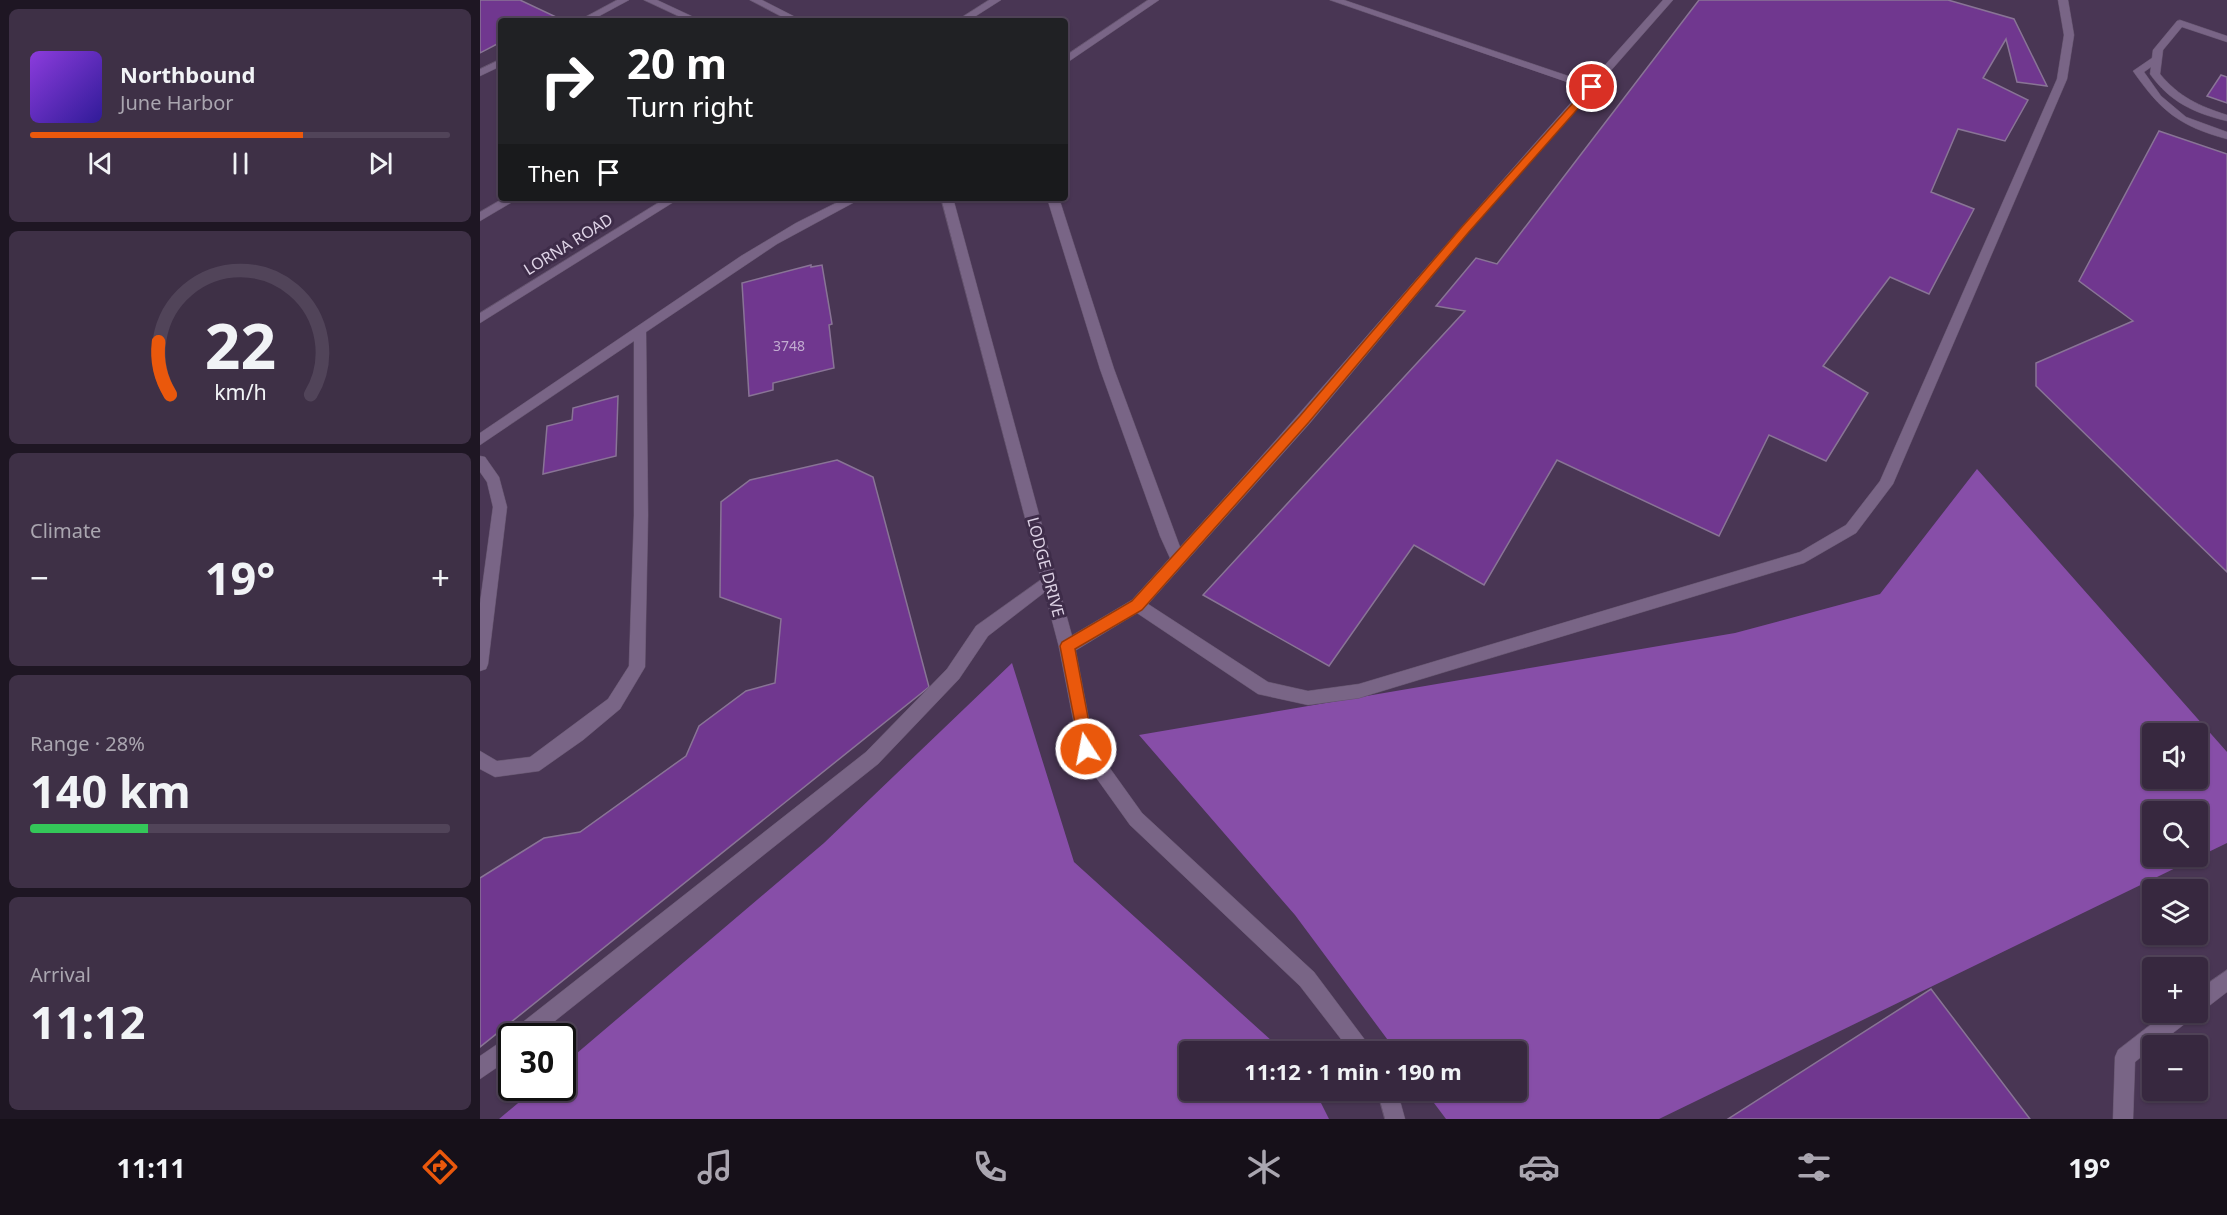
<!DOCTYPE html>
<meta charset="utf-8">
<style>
:root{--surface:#37283f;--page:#3e3046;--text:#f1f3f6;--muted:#aaa6b0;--line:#514459;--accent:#ea580c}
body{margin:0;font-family:"Noto Sans",sans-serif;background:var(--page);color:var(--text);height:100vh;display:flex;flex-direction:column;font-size:22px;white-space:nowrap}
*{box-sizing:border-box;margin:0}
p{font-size:20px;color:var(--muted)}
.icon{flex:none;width:33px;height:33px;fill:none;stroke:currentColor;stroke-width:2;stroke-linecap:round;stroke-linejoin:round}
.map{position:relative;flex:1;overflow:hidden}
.panel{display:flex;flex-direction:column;gap:9px;padding:9px;background:#1e1623;width:480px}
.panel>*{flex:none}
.guide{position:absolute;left:18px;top:18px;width:570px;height:183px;border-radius:6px;box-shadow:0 2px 4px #0004,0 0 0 2px var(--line);background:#202124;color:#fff;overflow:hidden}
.controls{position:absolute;left:1662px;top:723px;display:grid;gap:12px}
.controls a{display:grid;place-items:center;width:66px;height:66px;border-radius:6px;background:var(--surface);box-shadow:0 2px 4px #0004,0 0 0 2px var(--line);font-size:30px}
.speed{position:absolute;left:18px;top:1023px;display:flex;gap:12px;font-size:30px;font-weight:700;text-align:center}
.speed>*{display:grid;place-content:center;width:78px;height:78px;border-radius:50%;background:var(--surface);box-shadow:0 2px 4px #0004,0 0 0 2px var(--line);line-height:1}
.speed .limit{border:3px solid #111;border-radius:9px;background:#fff;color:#111}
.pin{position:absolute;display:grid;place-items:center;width:51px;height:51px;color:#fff;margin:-26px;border:3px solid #fff;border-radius:50%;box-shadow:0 2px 6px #0007}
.me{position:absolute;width:66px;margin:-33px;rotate:349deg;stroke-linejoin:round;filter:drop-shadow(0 0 4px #0008)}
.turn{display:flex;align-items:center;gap:21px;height:126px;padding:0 30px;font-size:27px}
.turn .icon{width:78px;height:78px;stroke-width:2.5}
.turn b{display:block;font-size:42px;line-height:51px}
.then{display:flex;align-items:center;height:57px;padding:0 30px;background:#0003;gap:12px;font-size:22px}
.big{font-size:45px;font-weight:700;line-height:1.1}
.panel .tile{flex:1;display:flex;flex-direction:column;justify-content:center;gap:9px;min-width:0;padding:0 21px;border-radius:9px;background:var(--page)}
.panel .dial{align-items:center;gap:0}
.dial svg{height:156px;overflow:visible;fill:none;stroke:var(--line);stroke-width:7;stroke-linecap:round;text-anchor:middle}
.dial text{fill:var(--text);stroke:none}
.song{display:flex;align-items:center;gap:18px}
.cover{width:72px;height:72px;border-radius:9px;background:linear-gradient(135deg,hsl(270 70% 55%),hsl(250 70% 35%))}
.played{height:6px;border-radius:3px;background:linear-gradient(90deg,var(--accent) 65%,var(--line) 65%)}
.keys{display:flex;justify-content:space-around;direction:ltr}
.heat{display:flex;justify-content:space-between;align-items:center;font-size:33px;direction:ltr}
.charge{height:9px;border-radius:4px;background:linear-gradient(90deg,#34c759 28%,var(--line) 0)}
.trip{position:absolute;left:699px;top:1041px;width:348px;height:60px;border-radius:6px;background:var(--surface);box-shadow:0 2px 4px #0004,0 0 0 2px var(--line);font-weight:700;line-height:60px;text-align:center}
.tab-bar{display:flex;height:96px;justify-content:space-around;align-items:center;background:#161019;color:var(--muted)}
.tab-bar .icon{width:42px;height:42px}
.tab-bar .current{color:var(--accent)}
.tab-bar b{font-size:27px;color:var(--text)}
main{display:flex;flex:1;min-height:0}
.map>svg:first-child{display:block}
.forest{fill:#874ea8;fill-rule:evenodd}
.building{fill:#70378f;stroke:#897496;stroke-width:1.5}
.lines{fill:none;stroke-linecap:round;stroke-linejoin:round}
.service-casing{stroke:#64546d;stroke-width:1}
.minor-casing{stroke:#64546d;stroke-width:1}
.tertiary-casing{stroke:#64546d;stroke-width:1}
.service{fill:#796586;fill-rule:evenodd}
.minor{fill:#796586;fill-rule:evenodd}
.tertiary{fill:#796586;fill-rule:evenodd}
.route{fill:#ea580c;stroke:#983908;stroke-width:1.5}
.labels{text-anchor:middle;stroke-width:6;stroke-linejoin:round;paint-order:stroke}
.number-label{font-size:14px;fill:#c2acd0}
.street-label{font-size:16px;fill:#ded3e6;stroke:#3e2c49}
</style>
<main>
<section class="panel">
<div class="tile">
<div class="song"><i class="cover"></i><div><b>Northbound</b><p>June Harbor</p></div></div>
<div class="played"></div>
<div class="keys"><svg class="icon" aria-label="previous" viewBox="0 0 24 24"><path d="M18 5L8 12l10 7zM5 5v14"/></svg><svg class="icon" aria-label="pause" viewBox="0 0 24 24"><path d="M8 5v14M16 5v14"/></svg><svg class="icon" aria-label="next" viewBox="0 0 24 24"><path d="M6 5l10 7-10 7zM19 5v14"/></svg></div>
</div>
<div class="tile dial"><svg viewBox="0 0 100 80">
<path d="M14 69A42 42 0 1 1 86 69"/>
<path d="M14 69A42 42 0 0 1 8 42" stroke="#ea580c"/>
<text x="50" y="56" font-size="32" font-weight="700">22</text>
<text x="50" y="72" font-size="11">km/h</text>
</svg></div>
<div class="tile"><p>Climate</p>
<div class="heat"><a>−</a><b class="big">19°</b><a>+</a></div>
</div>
<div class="tile"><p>Range · 28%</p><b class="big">140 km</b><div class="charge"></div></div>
<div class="tile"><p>Arrival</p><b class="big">11:12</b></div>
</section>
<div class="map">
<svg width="1747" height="1119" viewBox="0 0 1747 1119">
<rect width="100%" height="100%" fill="#493654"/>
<g class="forest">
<path d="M 1497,469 L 1747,752 L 1747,843 L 1179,1119 L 966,1119 L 945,1091 L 1036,1090 L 1036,1052 L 916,1051 L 815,915 L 659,735 L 1255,633 L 1400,594 ZM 1672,734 L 1718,734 L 1718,778 L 1672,778 ZM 1672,812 L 1718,812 L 1718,856 L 1672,856 Z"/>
<polygon points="532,663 594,862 803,1051 710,1052 710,1090 835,1091 849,1119 19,1119 56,1088 82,1088 83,1065 344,843"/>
</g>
<g class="building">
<polygon points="0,0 40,0 74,16 64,21 21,21 21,42 0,53"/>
<polygon points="1219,0 1468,0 1534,19 1567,86 1537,82 1526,39 1503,78 1548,100 1525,141 1478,129 1451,192 1494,209 1449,294 1410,277 1343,366 1388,393 1346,461 1289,435 1239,536 1077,460 1004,585 934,545 849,666 723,595 985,311 956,306 996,258 1017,264"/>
<polygon points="1741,75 1747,77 1747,103 1727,96"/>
<polygon points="1679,131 1747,154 1747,572 1556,386 1556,363 1653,321 1599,281"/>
<polygon points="331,265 331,267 342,265 352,324 349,325 354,368 293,383 293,390 269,396 262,283"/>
<polygon points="138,396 136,456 63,474 67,426 92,420 93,408"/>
<polygon points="357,460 393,477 449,687 0,1047 0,878 64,838 100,832 206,756 219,726 266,691 295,683 301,619 240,597 241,502 270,480"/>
<polygon points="1451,989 1550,1119 1248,1119"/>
</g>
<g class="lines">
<g class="service-casing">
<g id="service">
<polygon points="137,0 149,0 110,21 98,21"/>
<polygon points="164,0 177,0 222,21 209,21"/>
<polygon points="270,0 282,0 323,21 310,21"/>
<polygon points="668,0 679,0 585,64 585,56"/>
<path d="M 850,0 L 864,0 L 1109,83 L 1183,0 L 1193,0 L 988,233 L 830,423 L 668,604 L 788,682 L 828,691 L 879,684 L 1320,552 L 1366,525 L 1400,481 L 1577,79 L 1584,35 L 1578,0 L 1588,0 L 1594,35 L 1587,79 L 1413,484 L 1376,533 L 1324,563 L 879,698 L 828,705 L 778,694 L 657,613 L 593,652 L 587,654 L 581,652 L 579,647 L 581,642 L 652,600 L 690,558 L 680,536 L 620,369 L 567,198 L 579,198 L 634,369 L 700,547 C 837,397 968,240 1104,88 Z"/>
<path d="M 1700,20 L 1747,36 L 1747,42 L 1702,27 L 1683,50 L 1680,74 C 1699,97 1719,106 1747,115 L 1747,121 C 1714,113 1690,102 1670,74 L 1671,67 L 1664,72 L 1681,96 L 1706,117 L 1747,132 L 1747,139 C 1699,126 1681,111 1653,71 L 1672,58 L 1673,50 L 1697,21 Z"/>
<polygon points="21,59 21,66 0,76 0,69"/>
<polygon points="24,198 39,198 0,221 0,212"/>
<polygon points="366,198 382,198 297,244 166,332 168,515 165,667 140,709 103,740 59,771 15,777 0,769 0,751 17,761 50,757 128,699 149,666 154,515 154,341 0,445 0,433 261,256 316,223"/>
<polygon points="0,456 5,457 19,477 27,507 8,664 6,669 0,671 0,603 13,507 7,482 0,472"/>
<polygon points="569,574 574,575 577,580 574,585 508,636 479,679 398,764 56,1036 32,1036 32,1057 0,1079 0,1056 32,1034 34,1029 386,752 467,669 496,626"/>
</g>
</g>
<g class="minor-casing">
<g id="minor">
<polygon points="461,198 473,198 595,647 614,746 662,813 834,972 894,1052 871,1052 820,986 650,825 600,755 579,647"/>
<polygon points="1747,970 1747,992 1725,1009 1718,1011 1718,990"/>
<polygon points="1687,1012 1714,1012 1711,1019 1676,1046 1672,1046 1672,1048 1655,1062 1653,1119 1633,1119 1635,1057 1638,1050"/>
<polygon points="897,1090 917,1090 925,1119 905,1119"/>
</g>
</g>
<g class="tertiary-casing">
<g id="tertiary">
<polygon points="509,0 521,0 488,21 476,21"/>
<polygon points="186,198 200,198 0,323 0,313"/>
</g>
</g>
<use href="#service" class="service"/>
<use href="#minor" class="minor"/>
<use href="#tertiary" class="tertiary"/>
</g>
<polygon class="route" points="1109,85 1117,87 988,233 829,422 662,610 595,649 614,749 612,754 606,756 601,754 580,646 582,642 652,601 820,416 981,228"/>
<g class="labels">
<g class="number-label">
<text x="309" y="351">3748</text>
</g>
<g class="street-label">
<text transform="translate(88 244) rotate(-32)" y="6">LORNA ROAD</text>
<text transform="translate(566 567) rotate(75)" y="6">LODGE DRIVE</text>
</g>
</g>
</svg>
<div class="controls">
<a><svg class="icon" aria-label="sound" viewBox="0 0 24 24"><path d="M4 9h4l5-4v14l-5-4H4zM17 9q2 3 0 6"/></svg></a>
<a><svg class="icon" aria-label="search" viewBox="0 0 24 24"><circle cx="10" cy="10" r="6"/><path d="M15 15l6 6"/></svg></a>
<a><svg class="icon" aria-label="layers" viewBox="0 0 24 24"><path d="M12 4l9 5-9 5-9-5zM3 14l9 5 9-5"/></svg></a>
<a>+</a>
<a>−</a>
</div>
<div class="speed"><div class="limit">30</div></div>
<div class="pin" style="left:1112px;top:87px;background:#d93025"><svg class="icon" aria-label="arrive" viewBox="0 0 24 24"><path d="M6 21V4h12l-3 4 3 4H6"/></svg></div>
<svg class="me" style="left:606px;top:749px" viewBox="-20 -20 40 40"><circle r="17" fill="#ea580c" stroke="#fff" stroke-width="3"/><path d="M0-11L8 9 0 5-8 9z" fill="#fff"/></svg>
<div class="trip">11:12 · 1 min · 190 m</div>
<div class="guide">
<div class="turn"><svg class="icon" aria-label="right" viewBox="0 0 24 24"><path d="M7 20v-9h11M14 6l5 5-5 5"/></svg><div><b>20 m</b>Turn right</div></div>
<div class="then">Then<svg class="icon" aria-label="arrive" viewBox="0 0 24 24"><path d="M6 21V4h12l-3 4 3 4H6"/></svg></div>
</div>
</div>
</main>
<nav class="tab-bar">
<b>11:11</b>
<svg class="icon current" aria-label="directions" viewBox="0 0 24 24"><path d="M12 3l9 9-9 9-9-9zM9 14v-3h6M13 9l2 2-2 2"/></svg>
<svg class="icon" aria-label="music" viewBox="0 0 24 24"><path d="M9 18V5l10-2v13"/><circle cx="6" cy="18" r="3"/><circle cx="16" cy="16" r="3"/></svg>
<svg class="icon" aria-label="phone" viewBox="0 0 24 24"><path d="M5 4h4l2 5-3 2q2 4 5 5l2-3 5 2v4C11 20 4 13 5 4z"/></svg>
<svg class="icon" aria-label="climate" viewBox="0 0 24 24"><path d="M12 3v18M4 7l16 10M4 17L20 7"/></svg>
<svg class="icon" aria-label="car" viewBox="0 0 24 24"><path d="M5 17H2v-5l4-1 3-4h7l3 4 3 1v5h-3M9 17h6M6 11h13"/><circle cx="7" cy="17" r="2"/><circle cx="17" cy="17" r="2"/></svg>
<svg class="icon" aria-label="filters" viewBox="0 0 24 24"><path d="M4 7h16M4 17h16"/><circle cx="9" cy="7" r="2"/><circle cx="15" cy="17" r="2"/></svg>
<b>19°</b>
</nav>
